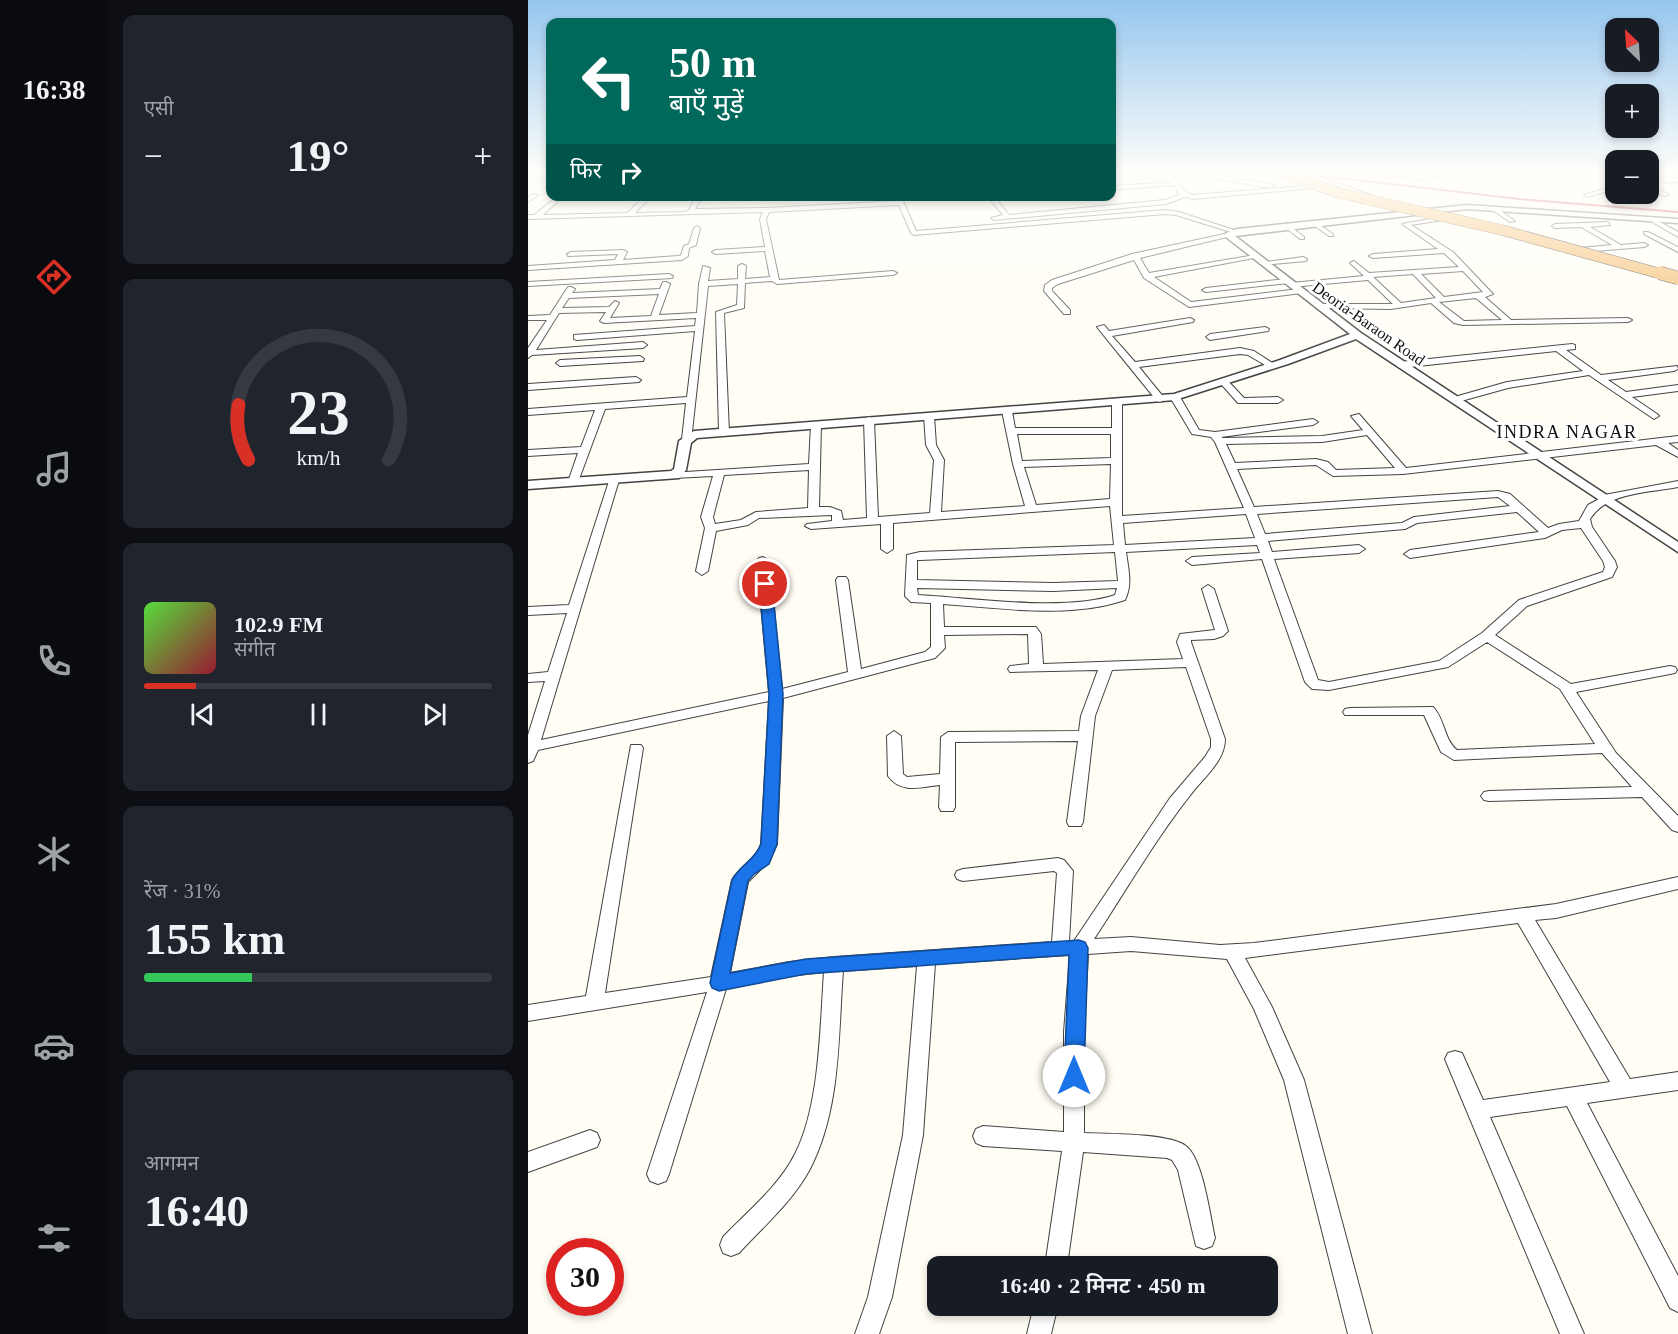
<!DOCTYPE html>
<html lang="hi">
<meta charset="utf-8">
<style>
:root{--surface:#171b24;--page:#20242c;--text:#f1f3f6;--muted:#9ea1a6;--line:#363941;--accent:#d93025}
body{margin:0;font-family:"Times New Roman","Noto Sans Devanagari",serif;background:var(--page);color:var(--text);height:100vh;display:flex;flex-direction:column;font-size:22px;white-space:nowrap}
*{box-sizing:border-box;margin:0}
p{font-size:20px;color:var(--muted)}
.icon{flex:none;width:33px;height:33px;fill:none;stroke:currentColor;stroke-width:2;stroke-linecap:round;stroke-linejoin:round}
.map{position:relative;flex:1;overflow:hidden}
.sheet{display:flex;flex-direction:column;gap:15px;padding:15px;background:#0d0f14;width:420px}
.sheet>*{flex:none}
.hud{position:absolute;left:18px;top:18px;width:570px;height:183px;border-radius:12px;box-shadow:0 3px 9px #0003;background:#00695c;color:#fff;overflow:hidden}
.needle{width:39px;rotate:335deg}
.tools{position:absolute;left:1077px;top:18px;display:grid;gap:12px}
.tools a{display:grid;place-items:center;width:54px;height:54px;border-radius:12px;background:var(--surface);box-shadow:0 3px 9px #0003;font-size:30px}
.speed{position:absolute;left:18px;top:1238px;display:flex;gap:12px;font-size:30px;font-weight:700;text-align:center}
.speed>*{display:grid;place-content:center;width:78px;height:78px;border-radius:50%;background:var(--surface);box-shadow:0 3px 9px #0003;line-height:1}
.speed .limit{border:9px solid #d22;background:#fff;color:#111}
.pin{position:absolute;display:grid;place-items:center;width:51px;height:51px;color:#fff;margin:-26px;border:3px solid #fff;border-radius:50%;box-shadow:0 2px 6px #0007}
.me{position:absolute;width:66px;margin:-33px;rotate:0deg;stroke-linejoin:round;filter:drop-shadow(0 0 4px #0008)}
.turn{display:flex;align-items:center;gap:21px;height:126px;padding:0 24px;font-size:27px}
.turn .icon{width:78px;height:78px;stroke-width:2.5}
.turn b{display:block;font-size:42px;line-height:51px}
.then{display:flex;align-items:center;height:57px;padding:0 24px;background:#0003;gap:12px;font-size:22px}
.big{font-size:45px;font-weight:600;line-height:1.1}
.sheet .tile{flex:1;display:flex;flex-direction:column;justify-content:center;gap:9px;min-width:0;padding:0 21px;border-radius:12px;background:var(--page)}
.sheet .dial{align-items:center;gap:0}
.dial svg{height:156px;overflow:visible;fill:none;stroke:var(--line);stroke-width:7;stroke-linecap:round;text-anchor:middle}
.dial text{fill:var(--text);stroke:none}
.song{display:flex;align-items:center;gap:18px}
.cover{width:72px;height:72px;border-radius:9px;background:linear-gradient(135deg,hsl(110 70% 55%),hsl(350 70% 35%))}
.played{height:6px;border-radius:3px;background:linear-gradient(90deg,var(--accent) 15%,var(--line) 15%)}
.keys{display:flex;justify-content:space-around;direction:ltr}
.heat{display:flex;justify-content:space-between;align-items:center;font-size:33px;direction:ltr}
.charge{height:9px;border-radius:4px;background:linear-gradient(90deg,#34c759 31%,var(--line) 0)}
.trip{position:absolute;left:399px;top:1256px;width:351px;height:60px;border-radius:12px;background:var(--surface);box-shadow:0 3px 9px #0003;font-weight:600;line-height:60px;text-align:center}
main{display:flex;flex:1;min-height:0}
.tab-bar{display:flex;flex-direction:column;width:108px;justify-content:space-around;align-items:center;background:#090b0e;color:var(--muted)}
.tab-bar .icon{width:42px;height:42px}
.tab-bar .selected{color:var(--accent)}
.tab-bar b{font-size:27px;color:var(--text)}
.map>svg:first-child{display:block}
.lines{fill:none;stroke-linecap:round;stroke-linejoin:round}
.river{fill:#b9e0f6;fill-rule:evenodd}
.minor-casing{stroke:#434343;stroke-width:2}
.tertiary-casing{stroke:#434343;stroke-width:3}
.secondary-casing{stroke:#323232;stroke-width:2}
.minor{fill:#fff;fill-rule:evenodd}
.tertiary{fill:#fff;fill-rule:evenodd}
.secondary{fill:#fef4b0;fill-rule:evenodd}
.rail{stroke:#c12832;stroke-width:2}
.trunk-bridge-far1-casing{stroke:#212121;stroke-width:11;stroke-linecap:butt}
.trunk-bridge-casing{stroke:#212121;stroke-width:14;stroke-linecap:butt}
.trunk-bridge-far1{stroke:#f5b865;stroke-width:10}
.trunk-bridge{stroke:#f5b865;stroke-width:13}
.route{fill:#1a73e8;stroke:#114b97;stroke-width:1.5}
.labels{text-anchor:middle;stroke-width:6;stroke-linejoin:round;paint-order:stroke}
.far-street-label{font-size:16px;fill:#101010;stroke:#fff}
.far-neighbourhood-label{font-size:18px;letter-spacing:1.5px;fill:#101010;stroke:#fff}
</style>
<main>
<nav class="tab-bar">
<b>16:38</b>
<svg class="icon selected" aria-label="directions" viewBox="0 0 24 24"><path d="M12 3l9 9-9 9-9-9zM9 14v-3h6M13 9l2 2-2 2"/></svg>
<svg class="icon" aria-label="music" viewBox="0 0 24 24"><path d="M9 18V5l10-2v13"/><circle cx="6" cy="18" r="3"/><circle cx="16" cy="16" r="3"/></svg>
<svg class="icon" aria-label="phone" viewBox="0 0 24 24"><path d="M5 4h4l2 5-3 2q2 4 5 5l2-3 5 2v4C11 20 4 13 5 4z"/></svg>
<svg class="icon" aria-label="climate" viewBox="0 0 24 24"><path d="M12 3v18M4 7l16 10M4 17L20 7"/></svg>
<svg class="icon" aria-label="car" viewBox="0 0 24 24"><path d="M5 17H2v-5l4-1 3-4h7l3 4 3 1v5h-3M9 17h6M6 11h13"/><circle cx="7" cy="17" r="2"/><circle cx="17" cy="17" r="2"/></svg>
<svg class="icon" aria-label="filters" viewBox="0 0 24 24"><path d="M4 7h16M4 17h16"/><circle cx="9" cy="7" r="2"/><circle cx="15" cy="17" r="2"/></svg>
</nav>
<section class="sheet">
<div class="tile"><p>एसी</p>
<div class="heat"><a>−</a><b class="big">19°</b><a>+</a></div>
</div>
<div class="tile dial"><svg viewBox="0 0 100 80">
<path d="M14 69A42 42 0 1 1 86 69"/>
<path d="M14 69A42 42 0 0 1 9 41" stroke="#d93025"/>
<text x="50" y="56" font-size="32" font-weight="700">23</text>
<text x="50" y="72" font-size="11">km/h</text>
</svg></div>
<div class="tile">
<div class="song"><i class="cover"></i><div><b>102.9 FM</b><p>संगीत</p></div></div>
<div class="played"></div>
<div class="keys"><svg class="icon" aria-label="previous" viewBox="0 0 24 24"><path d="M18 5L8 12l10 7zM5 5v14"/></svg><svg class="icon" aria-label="pause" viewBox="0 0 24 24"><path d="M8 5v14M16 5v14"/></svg><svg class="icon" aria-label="next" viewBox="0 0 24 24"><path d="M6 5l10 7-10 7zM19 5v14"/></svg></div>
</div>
<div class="tile"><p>रेंज · 31%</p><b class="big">155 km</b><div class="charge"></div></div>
<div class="tile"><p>आगमन</p><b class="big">16:40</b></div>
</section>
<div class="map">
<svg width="1150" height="1334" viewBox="0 0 1150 1334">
<rect width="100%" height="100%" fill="#fffdf4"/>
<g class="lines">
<g class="river">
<polygon points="622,173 641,173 632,179 584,183 584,177"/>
<polygon points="0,175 22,176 22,182 0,181"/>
</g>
<g class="minor-casing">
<g id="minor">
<path d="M 620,173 C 630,173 641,172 648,179 C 656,186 654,192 665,195 L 801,184 L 785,178 L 787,175 L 846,196 L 841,197 L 809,186 L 665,199 L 657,197 L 638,204 L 466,220 L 463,218 L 475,215 L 459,196 L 466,196 L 481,215 L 637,200 L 651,195 L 647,185 L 584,190 L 584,186 L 644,182 Z"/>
<polygon points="669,173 743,184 746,186 743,188 665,175"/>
<polygon points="1150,178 1150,182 1120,183 1120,179"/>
<polygon points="1120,184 1140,194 1141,195 1136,196 1120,189"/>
<polygon points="1088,185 1088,189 1059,197 1056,195"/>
<polygon points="5,194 10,195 0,202 0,197"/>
<path d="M 117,196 L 124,196 L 107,213 L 156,212 L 160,211 L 169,196 L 175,196 L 167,209 L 239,208 L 369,201 L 367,196 L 373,196 L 388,231 L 637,210 L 651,212 L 712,232 L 709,234 L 648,215 L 637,214 L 386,235 L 383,233 L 371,205 L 241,212 L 238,219 L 251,280 L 365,271 L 369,273 L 365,275 L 249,284 L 244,281 L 217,283 L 216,308 L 196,313 L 201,433 L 196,436 L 191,433 L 188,312 L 209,305 L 210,284 L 180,286 L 163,441 L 159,442 L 154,439 L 158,403 L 77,409 L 50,482 L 49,484 L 41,484 L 40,482 L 50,453 L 0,456 L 0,450 L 53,447 L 67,410 L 0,415 L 0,409 L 159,397 L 167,331 L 49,340 L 46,339 L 46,335 L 167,326 L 168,318 L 76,323 L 72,321 L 78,312 L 31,313 L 8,350 L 115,342 L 119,345 L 115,348 L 4,355 L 0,358 L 0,348 L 19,320 L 0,320 L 0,316 L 22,315 L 40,287 L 43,287 L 47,289 L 44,293 L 132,289 L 135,282 L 138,282 L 142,284 L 131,315 L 169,313 L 171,284 L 175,266 L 182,268 L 180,281 L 210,279 L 210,266 L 214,264 L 218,266 L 217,279 L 242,277 L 237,251 L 188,254 L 184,252 L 188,250 L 237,247 L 232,219 L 235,212 L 0,219 L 0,215 L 6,215 L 29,197 L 31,200 L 15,215 L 99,213 ZM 131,294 L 123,316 L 82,318 L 91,303 L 87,301 L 81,307 L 34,308 L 41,298 Z"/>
<polygon points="963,207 967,207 987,221 982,222 963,209"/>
<path d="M 913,217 L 915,220 L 883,225 L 925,252 L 965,294 L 957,297 L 983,320 L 1100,318 L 1104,320 L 1100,322 L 935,325 L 926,323 L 903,303 L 863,309 L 790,308 L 786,306 L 790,304 L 865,304 L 840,280 L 763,287 L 759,285 L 763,283 L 836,276 L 822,263 L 826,261 L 841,273 L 931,267 L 916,253 L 845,258 L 841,256 L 845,254 L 910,249 L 874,224 ZM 935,271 L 955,292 L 916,297 L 893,274 ZM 885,274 L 908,298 L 873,303 L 845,277 ZM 948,298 L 974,320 L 936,321 L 911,302 Z"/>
<polygon points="1121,218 1125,218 1150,232 1150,237 1121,220"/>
<polygon points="786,221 805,234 805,236 801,236 784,224"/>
<polygon points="1080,222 1082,225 1062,227 1093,245 1116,243 1120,245 1116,247 1055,252 1051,250 1052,248 1084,245 1053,227 1027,228 1024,226 1027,224"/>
<polygon points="757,225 761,225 776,237 776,239 772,239 757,227"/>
<polygon points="169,226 172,228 168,245 161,248 160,256 154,260 0,270 0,266 87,260 90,254 40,256 39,254 43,252 95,250 99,252 95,260 150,256 153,255 156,246 161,244 166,228"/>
<polygon points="1116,232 1120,232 1150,247 1150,252 1116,234"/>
<polygon points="701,233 703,236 612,258 621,273 727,255 731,257 626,277 663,302 771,289 775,291 774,293 661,307 616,278 606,260 530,284 524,288 524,291 542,310 542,314 536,314 516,291 517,285 524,280 604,254"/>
<polygon points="775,257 779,259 778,261 735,265 731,263"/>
<polygon points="141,274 145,276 144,278 0,286 0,282"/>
<polygon points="758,279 762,281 761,283 678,292 674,290 678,288"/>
<polygon points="662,318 666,320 665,322 584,336 607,362 712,348 726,351 749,366 742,368 720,355 712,354 611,367 637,399 632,402 629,401 569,327 576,325 581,331"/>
<polygon points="737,327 741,329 740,331 682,340 678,337 682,334"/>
<polygon points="1044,344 1047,345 1047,349 1038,350 1073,375 1149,366 1150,369 1146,371 1080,380 1098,392 1150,385 1150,391 1104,397 1129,414 1131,416 1126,419 1061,375 980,388 926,403 921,400 923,398 979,382 1055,371 1028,351 872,368 868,365 872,362"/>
<polygon points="112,356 116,359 115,361 32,366 28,363 32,360"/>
<polygon points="108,377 113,380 111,382 0,390 0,384"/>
<polygon points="693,380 699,380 716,398 750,397 755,400 750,403 710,403 693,384"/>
<path d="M 647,394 L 652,397 L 671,430 L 687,432 L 785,419 L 790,422 L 785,425 L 693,437 L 695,438 L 794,436 L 835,430 L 823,416 L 831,414 L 878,468 L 1150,436 L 1150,442 L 1140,443 L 1150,450 L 1150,457 L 1128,445 L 875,474 L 805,476 L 788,465 L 709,469 L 726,507 L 970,491 L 982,494 L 1020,528 L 1031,524 L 1051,521 L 1060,505 L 1071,499 L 1071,496 L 1150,481 L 1150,487 C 1120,493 1079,492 1062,519 L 1064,527 L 1087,561 L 1089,567 L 1084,577 L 999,606 L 967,635 L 1043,684 L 1142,666 L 1147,667 L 1149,670 L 1147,673 L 1142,674 L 1048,692 L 1088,753 L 1150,816 L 1150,832 L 1144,830 L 1114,797 L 961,801 L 956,800 L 953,796 L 956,792 L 961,791 L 1104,787 L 1074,753 L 926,760 L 913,752 L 896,715 L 817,715 L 815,712 L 817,709 L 822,708 L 905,707 C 917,719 916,740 929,750 L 1067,744 L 1032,689 L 959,642 L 920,667 L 801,690 L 784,689 L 777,682 L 734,559 L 664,565 L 658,561 L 664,557 L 732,553 L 729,545 L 598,552 C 600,568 605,584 597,600 C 540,619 474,608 415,604 L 416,627 L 508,627 L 513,634 L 515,664 L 655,659 L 649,642 L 652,634 L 687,630 L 674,589 L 680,585 L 686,589 L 700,631 L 695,636 L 686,639 L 663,640 L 663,642 L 697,739 C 697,759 679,775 667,789 C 629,836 599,889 566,939 L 603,937 L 692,945 L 726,943 L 1028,904 L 1150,877 L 1150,889 L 1028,918 L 1007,920 L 1102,1079 L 1150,1072 L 1150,1090 L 1059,1103 L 1150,1276 L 1150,1312 L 1142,1308 L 1039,1106 L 962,1117 L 1056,1334 L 1032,1334 L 917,1059 L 920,1053 L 927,1051 L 934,1053 L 955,1100 L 1082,1082 L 990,923 L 717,958 L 744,1007 L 776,1080 L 844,1334 L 820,1334 L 756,1080 L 726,1009 L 699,959 L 603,951 L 560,954 L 556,1032 L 556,1133 C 579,1134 641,1133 658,1146 C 675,1159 682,1216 687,1238 L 684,1246 L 676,1249 L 668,1246 L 650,1170 L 644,1160 L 639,1158 L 555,1152 L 539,1266 L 517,1266 L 534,1151 L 455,1146 L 448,1143 L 445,1136 L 448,1129 L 455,1126 L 536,1132 L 536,1032 L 542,955 L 407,964 L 395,1135 L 364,1297 L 351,1334 L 327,1334 L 340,1297 L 375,1135 L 389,966 L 315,971 C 310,1036 313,1109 282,1169 C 265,1201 235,1227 211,1253 L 203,1256 L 195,1253 L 192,1245 L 195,1237 C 220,1211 251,1186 267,1154 C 292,1105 292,1027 296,972 L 261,976 L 198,989 L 141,1174 L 138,1181 L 130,1184 L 122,1181 L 119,1174 L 179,992 L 0,1021 L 0,1005 L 58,996 L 103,745 L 113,745 L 115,748 L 77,993 L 183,977 L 204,880 C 212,866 228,860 233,844 L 241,701 L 10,750 L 5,761 L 0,763 L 0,735 L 17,681 L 0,682 L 0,674 L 20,672 L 39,613 L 0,615 L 0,607 L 41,605 L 82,478 L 86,477 L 91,480 L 13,740 L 241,692 L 229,561 L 231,558 L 235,557 L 241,561 L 254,689 L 320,672 L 308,580 L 310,577 L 318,577 L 320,580 L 333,669 L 397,652 L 403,647 L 403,603 L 383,602 L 377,596 L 379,555 L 392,552 L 586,545 L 582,506 L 365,523 L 365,549 L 359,553 L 353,549 L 353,524 L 283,529 L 277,526 L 279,524 L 304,521 L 304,515 L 231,518 L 220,525 L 188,531 L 180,571 L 174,575 L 168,571 L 177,528 L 173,517 L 185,476 L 146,478 L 141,475 L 142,473 L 281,464 L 283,425 L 288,422 L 293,425 L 291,507 L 302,507 L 313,511 L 315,520 L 339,518 L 336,420 L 341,417 L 346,420 L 350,517 L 402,513 L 406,460 L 398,445 L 396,416 L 401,413 L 406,416 L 408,445 L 416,460 L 413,512 L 497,506 L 485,464 L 474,411 L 476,409 L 484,411 L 487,428 L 584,428 L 584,403 L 589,400 L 594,403 L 594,516 L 716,508 L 687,442 L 683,437 L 664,434 L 642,397 ZM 489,434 L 583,434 L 583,458 L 494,461 ZM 839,435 L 867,468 L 808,470 L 800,462 L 788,459 L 707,463 L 698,444 L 794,442 ZM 583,464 L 582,499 L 508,505 L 496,467 ZM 281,470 L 280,508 L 228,512 L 213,520 L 187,524 L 185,517 L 196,475 ZM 970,497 L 982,506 L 886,517 L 874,523 L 737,534 L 729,514 ZM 989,512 L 1011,532 L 882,550 L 876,554 L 882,558 L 1017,538 L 1034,530 L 1053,528 L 1075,561 L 1077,567 L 1075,572 L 991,600 L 954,633 L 911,661 L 801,682 L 790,680 L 746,559 L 831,553 L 837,549 L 831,545 L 744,552 L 740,541 L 877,529 L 889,523 ZM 718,514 L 727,538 L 597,545 L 595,523 ZM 587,552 L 590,581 L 525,583 L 389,580 L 389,560 L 392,560 ZM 389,588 L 525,591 L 589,588 L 587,595 C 536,612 446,598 390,595 ZM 500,634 L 501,664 L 482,666 L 480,669 L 482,672 L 570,670 L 553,716 L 551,731 L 420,732 L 413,737 L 412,774 L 379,777 L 375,774 L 373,736 L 366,731 L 359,736 L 360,776 C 373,794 393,787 412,785 L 411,807 L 413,811 L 425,811 L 427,807 L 427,742 L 550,741 L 539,822 L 541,826 L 553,826 L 555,822 L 567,716 L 584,670 L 658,667 L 683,739 L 683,747 L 677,757 L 642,798 L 546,941 L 541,941 L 545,871 L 536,860 L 530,858 L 435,869 L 429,871 L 427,875 L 429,879 L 435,881 L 526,871 L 529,873 L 524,942 L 306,957 L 261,962 L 202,973 L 220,882 L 242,860 L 249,844 L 255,698 L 407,658 L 417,648 L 416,635 Z"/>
<polygon points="62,1130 69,1133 72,1140 69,1147 0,1172 0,1152"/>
<polygon points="506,1305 530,1305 523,1334 499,1334"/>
</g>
</g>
<g class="tertiary-casing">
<polygon id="tertiary" points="939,205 1150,219 1150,223 939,209 707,236 833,333 1150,542 1150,552 828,339 760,364 647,400 169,438 163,443 158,470 151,478 0,489 0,481 143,471 146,469 151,441 166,431 646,394 752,360 822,334 698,237 698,233 709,229"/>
</g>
<g class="secondary-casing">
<polygon id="secondary" points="837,173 933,173 895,179"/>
</g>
<use href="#minor" class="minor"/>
<use href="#tertiary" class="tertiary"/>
<use href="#secondary" class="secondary"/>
<polyline class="rail" points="770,173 991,199 1150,212"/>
<g class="trunk-bridge-far1-casing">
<polyline id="trunk-bridge-far1" points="754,173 811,193 974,230 1137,275"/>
</g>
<g class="trunk-bridge-casing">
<polyline id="trunk-bridge" points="1132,273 1150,278"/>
</g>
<use href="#trunk-bridge-far1" class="trunk-bridge-far1"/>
<use href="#trunk-bridge" class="trunk-bridge"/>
</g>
<linearGradient id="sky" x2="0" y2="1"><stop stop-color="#95c6ee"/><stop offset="0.48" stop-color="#fffefa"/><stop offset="1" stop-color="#fffefa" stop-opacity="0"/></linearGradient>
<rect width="1150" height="360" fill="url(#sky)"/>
<path class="route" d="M 237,580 L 244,584 L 255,694 L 249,844 L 241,864 L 225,875 L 220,881 L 202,973 L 278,959 L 551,940 L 557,942 L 560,948 L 556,1076 L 553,1082 L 546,1085 L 539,1082 L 536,1076 L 541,955 L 278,974 L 191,991 L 184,988 L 182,983 L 204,880 C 212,865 227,860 233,844 L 241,694 L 231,584 Z"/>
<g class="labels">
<g class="far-street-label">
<text transform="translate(841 323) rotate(35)" y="6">Deoria-Baraon Road</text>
</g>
<g class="far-neighbourhood-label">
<text x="1039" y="438">INDRA NAGAR</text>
</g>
</g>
</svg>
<div class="tools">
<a><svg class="needle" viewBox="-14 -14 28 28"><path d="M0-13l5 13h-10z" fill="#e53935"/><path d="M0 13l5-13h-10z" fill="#9ea1a6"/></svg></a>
<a>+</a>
<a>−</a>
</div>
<div class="speed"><div class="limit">30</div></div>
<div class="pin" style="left:237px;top:584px;background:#d93025"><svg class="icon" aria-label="arrive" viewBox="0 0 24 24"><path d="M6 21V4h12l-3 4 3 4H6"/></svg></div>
<svg class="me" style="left:546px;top:1076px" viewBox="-20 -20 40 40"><circle r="19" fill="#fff"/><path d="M0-13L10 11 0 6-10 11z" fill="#1a73e8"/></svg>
<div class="trip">16:40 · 2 मिनट · 450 m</div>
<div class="hud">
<div class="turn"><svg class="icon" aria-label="left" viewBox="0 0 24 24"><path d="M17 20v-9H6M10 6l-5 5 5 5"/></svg><div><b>50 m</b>बाएँ मुड़ें</div></div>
<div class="then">फिर<svg class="icon" aria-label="right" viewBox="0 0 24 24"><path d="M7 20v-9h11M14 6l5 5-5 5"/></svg></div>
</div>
</div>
</main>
